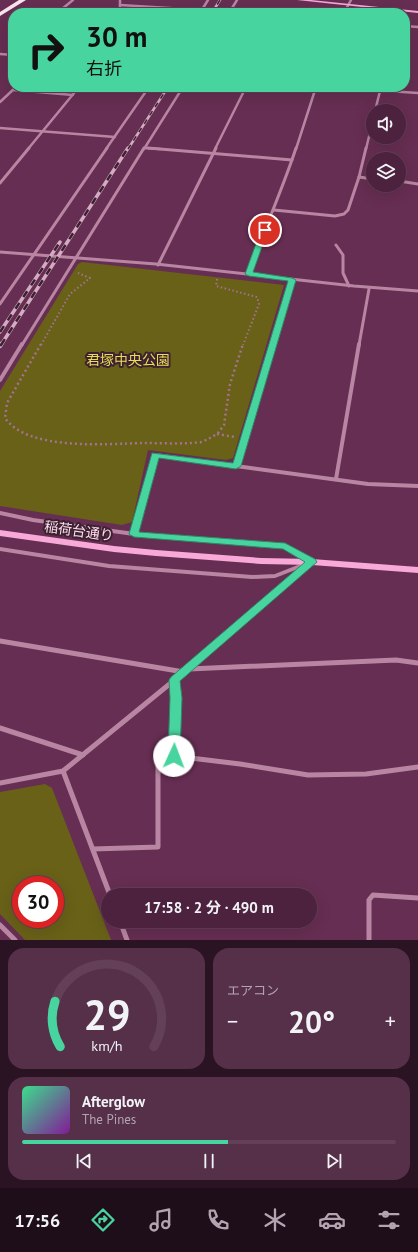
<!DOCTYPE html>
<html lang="ja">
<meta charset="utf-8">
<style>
:root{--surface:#4c223e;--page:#562f49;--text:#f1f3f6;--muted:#b2a4b0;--line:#633f58;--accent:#47d49e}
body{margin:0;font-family:"PT Sans","Noto Sans JP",sans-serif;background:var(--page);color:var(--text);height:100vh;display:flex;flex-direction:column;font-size:15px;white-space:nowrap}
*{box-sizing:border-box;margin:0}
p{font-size:13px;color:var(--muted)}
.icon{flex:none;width:22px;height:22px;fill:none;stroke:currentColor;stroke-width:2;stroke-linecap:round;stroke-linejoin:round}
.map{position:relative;height:940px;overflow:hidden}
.sheet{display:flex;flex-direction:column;gap:8px;padding:8px;background:#2a1322;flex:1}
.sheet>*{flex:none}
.hud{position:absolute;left:8px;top:8px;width:402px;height:84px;border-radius:16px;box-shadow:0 4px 16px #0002,0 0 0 1px var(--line);background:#47d49e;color:#111;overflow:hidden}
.buttons{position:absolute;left:366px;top:104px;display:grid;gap:8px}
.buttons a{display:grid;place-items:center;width:40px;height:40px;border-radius:50%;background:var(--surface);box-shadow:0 4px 16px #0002,0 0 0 1px var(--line);font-size:20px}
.speed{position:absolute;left:12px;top:876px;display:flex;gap:8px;font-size:20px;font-weight:700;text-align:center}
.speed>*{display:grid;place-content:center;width:52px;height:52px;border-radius:50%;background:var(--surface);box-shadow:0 4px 16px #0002,0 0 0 1px var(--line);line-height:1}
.speed .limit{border:6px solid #d22;background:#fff;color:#111}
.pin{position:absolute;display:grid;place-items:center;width:34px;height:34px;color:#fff;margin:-17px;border:2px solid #fff;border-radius:50%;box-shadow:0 1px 4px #0007}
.me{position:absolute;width:44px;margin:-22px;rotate:2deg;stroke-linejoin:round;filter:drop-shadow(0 0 3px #0008)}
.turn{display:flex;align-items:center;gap:14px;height:84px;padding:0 12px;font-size:18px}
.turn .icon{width:52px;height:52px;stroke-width:2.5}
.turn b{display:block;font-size:28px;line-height:34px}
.big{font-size:30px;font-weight:700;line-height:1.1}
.sheet .widget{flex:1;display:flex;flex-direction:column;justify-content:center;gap:6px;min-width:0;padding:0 14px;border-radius:16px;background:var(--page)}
.sheet .dial{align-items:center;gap:0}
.dial svg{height:104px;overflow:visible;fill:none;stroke:var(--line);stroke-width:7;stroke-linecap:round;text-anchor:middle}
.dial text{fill:var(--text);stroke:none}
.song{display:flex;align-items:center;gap:12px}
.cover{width:48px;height:48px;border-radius:6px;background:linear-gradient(135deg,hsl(150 70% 55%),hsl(290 70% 35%))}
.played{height:4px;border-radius:2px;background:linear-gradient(90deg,var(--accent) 55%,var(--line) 55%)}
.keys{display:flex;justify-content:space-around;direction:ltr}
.heat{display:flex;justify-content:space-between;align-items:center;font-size:22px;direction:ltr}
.sheet .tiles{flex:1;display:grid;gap:8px;grid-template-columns:1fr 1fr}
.widget:last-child{grid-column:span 2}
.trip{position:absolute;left:101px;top:888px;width:216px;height:40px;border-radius:20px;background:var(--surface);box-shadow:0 4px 16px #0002,0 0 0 1px var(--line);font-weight:700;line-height:40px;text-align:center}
.tabs{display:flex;height:64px;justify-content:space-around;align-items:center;background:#1e0e19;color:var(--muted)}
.tabs .icon{width:28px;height:28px}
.tabs .active{color:var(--accent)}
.tabs b{font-size:18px;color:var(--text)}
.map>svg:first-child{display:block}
.green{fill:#696118;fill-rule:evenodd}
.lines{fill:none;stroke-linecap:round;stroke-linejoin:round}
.path-far1{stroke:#a2728f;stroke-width:2;stroke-dasharray:1.5 2.5;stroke-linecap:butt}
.path{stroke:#a2728f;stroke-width:2.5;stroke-dasharray:2 3;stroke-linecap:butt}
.street-far3{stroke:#b886a3;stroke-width:2.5}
.street-far2{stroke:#b886a3;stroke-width:3}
.street-far1{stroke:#b886a3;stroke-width:4}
.street{stroke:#b886a3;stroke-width:5}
.secondary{fill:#f8a9d8;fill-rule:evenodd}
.primary{fill:#f8e3ee;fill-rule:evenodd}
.rail-far2-casing{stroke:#d4abc2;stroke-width:2.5}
.rail-far1-casing{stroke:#d4abc2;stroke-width:3.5}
.rail-casing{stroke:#d4abc2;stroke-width:4.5}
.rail-far2{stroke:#3c2231;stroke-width:1.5;stroke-dasharray:5;stroke-linecap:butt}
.rail-far1{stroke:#3c2231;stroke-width:2.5;stroke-dasharray:7;stroke-linecap:butt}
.rail{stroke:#3c2231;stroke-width:3;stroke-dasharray:9;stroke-linecap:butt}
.route{fill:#47d49e;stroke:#2e8a67}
.labels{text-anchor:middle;stroke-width:4;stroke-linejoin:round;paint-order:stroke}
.park-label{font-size:14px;fill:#eadc56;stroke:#3c2231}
.street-label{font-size:14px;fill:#fedbee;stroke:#3c2231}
</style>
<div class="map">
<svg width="418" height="940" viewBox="0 0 418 940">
<rect width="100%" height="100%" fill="#662e52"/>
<g class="green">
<polygon points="21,87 75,87 71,92 67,93 22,90 20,88"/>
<polygon points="82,262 284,285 233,458 226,460 148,450 132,522 122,525 0,506 0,391 78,264"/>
<path d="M 45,784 L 52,788 L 111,940 L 25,940 L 0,914 L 0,792 ZM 21,885 L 55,885 L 55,919 L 21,919 Z"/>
</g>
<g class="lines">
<g class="path-far1">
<polyline points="217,279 216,286 257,297 259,304 243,345"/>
<polyline points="41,345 70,294 90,278 78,273"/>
</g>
<g class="path">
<path d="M 41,344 L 7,403 L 5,418 C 28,451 106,444 142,443 C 158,443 175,444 191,443 L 202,442 L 212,437 L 218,433 L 224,425 L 230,384 L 243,344"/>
<polyline points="217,434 235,437"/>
</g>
<g class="street-far3">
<polyline points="120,0 120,13"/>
<polyline points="120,5 202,10"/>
<polyline points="57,13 73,0"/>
<polyline points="200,13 208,0"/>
<polyline points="229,13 237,0"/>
<polyline points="344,13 351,0"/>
<polyline points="405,26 418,27"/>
<polyline points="0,54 13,55"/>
<polyline points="328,87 418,93"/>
<polyline points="13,90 73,95"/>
<polyline points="0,102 16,87"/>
<polyline points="375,111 381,87"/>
<polyline points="0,128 115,137"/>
<polyline points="144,148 160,149"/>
<polyline points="28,149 79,87"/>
<polyline points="106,149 149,87"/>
<polyline points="144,149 183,87"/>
<polyline points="215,149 246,87"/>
<polyline points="296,149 316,87"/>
<polyline points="366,149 373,120"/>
</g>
<g class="street-far2">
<polyline points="148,148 292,160"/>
<polyline points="359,177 373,179"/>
<polyline points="399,181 418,184"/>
<polyline points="0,183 29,148"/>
<polyline points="274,210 335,216 344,214 348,210 359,177 366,148"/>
<polyline points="336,245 343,255 343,273 349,286"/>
<polyline points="0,252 156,264 354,286 418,291"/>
<polyline points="158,265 216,148"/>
<path d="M 249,274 C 263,231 282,191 296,148"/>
<polyline points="0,304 107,148"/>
<polyline points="22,345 144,148"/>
<polyline points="272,345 292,280"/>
<polyline points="359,345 369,289"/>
</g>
<g class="street-far1">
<polyline points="0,380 22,344"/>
<polyline points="236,466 273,344"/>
<polyline points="336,479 359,344"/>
<polyline points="0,513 33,520 134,534 285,546 311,562"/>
<polyline points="134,534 155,455 368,484 418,486"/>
<polyline points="0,549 109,566 252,577 275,576 308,563"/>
<polyline points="265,602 311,562"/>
</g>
<g class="street">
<polyline points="0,641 184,672"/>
<polyline points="189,669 396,660 418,663"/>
<polyline points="175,680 176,698 174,756 240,764 308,775 366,774 418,767"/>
<polyline points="0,728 83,755"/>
<polyline points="63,771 110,895"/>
<polyline points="0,783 63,771 188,669 266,601"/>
<polyline points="93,849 158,847 158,762 174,756"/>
<polyline points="120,921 127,940"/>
<polyline points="0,925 15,940"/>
<polyline points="369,940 369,900 373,895 418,898"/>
</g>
<g class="secondary">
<polygon points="297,0 311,0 418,11 418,13"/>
<polygon points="0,530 114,546 156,550 261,558 312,559 418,567 418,573 312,565 261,564 156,556 114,552 0,536"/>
</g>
<polygon class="primary" points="19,0 26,0 0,16 0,12"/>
<g class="rail-far2-casing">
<g id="rail-far2">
<polyline points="212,13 220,0"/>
<polyline points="128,149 168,87"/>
</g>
</g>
<g class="rail-far1-casing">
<g id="rail-far1">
<polyline points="0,332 60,242"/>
<polyline points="1,345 128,148"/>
</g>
</g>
<g class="rail-casing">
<polyline id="rail" points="0,346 1,344"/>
</g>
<use href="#rail-far2" class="rail-far2"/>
<use href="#rail-far1" class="rail-far1"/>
<use href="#rail" class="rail"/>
</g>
<polygon class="route" points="265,228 268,230 253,272 292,278 296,280 241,466 236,469 159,458 139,532 285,543 315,559 317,562 180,681 182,698 180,756 178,760 174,761 170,760 168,756 170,698 169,680 171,677 305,562 283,549 134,537 129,534 152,453 233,463 288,281 249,276 245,274 261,230"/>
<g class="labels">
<g class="park-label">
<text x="128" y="365">君塚中央公園</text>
</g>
<g class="street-label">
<text transform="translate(79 531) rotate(8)" y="5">稲荷台通り</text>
</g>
</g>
</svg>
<div class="buttons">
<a><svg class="icon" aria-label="sound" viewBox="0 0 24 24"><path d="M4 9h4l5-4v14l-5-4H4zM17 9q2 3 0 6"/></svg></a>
<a><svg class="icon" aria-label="layers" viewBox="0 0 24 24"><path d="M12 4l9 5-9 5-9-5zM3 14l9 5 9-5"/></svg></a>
</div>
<div class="speed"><div class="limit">30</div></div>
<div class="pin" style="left:265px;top:230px;background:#d93025"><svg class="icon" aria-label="arrive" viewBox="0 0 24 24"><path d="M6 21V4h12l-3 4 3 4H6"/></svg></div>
<svg class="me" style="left:174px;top:756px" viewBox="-20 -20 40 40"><circle r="19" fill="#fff"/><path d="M0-13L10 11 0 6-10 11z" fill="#47d49e"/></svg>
<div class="trip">17:58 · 2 分 · 490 m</div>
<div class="hud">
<div class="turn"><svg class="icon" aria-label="right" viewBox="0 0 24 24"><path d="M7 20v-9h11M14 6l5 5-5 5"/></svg><div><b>30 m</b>右折</div></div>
</div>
</div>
<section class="sheet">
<div class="tiles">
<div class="widget dial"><svg viewBox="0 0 100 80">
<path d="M14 69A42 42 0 1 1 86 69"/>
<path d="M14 69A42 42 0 0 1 10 34" stroke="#47d49e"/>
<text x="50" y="56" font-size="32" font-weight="700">29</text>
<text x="50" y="72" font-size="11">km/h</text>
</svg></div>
<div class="widget"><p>エアコン</p>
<div class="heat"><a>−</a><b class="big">20°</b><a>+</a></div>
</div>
<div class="widget">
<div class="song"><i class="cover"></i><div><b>Afterglow</b><p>The Pines</p></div></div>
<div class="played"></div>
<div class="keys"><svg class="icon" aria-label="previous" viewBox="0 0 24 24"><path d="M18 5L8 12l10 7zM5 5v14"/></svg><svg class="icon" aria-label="pause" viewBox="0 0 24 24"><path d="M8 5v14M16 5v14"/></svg><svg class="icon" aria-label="next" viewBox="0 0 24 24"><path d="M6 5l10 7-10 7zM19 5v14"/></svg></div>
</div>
</div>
</section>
<nav class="tabs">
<b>17:56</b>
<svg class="icon active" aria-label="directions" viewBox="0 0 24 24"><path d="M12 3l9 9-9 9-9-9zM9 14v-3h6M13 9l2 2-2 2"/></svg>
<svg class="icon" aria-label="music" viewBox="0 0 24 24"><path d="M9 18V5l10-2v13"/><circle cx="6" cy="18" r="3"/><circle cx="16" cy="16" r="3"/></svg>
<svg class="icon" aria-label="phone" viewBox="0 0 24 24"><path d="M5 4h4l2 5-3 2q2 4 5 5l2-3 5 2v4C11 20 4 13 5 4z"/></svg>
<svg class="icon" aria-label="climate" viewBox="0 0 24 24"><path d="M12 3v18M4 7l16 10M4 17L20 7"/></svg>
<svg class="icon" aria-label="car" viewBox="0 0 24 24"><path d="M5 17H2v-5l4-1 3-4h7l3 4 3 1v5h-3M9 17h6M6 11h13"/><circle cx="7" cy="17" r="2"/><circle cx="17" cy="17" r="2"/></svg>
<svg class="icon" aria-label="filters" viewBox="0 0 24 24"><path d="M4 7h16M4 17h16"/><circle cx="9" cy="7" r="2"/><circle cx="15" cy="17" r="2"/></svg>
</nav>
